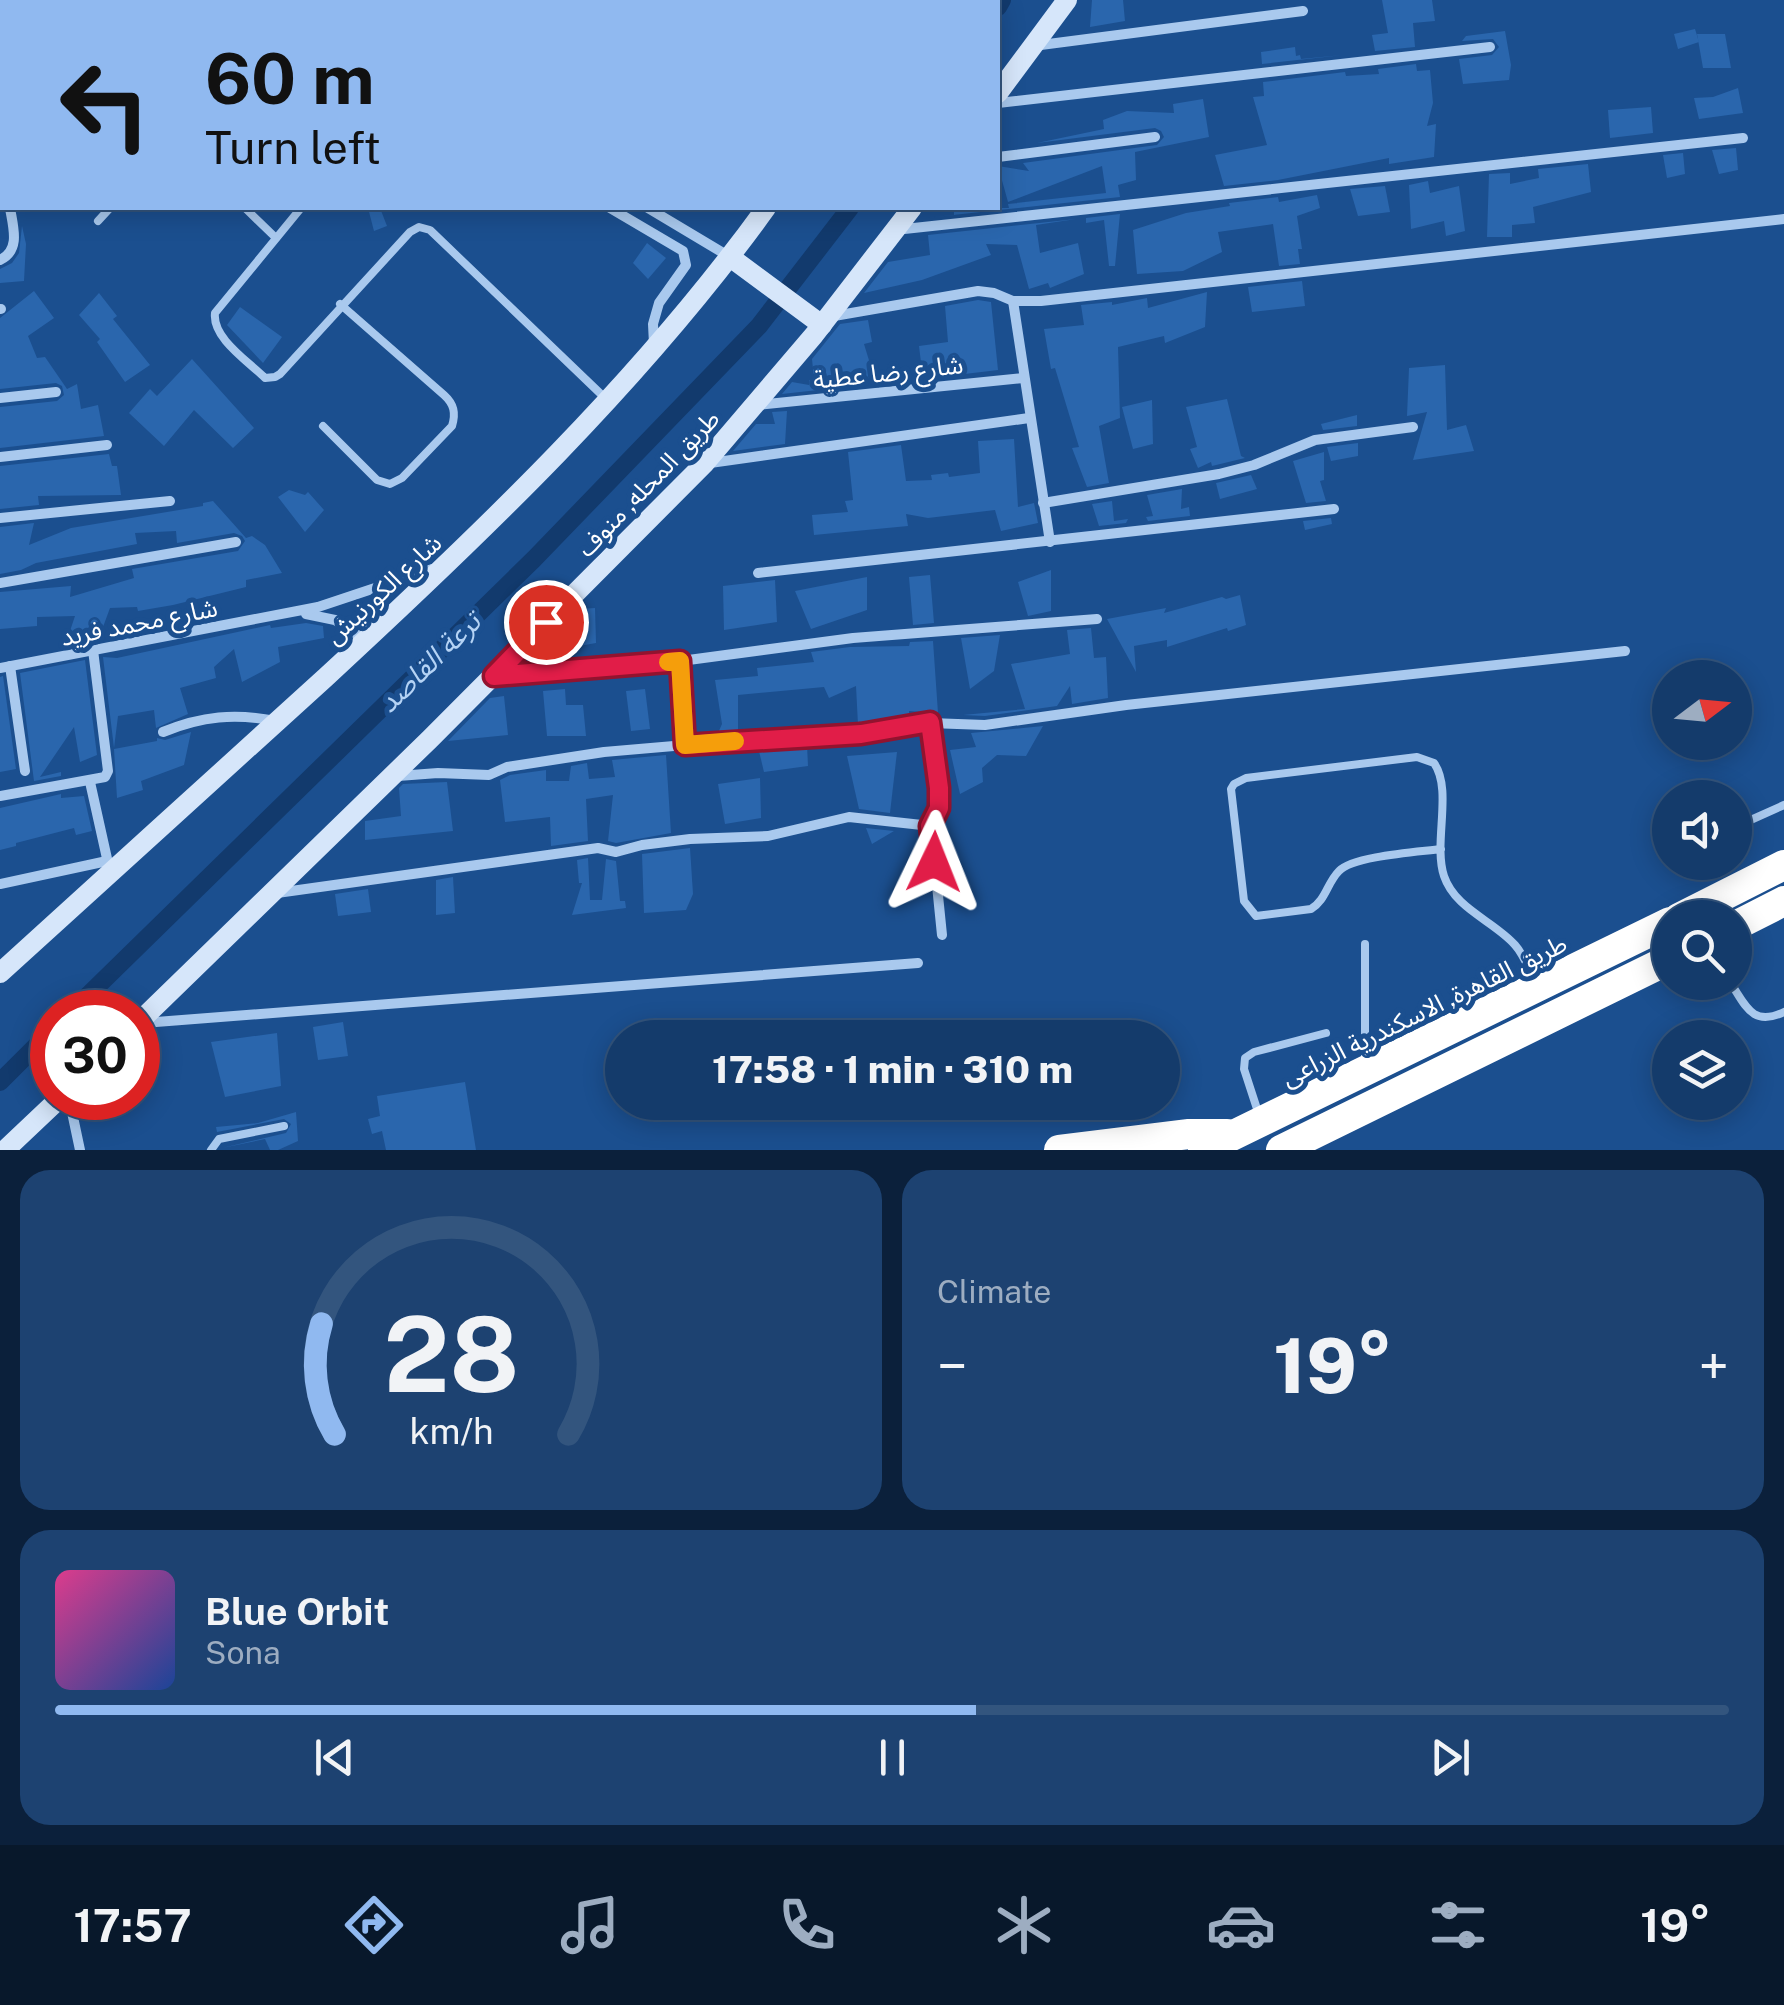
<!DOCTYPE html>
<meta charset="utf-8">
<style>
:root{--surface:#143b6b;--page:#1d4271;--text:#f1f3f6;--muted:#9dadc1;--line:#33557e;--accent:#90b9f0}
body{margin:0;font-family:"Public Sans","Noto Sans Arabic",sans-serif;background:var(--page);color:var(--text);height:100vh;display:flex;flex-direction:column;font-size:38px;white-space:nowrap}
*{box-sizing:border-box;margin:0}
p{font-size:32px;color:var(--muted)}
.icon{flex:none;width:55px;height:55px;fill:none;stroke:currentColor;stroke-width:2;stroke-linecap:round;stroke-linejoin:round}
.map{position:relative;height:1150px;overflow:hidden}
.side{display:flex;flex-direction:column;gap:20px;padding:20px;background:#0b203b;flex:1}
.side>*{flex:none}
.hud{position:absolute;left:0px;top:0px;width:1000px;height:210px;box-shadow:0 5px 25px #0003,0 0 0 2px var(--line);background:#90b9f0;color:#111;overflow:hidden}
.needle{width:65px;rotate:74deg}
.fabs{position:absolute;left:1652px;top:660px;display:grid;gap:20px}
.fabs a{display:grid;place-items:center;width:100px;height:100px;border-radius:50%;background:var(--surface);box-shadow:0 5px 25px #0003,0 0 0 2px var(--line);font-size:50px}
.speed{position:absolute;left:30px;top:990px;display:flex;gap:20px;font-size:50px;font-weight:700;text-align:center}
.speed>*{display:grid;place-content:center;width:130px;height:130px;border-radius:50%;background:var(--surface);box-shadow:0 5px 25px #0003,0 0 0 2px var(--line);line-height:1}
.speed .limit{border:15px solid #d22;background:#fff;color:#111}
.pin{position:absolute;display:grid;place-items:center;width:85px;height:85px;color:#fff;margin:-42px;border:5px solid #fff;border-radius:50%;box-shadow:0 2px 10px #0007}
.me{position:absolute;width:110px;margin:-55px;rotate:2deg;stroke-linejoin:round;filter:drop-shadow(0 0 8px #0008)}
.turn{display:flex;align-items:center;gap:35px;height:210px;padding:0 40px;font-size:45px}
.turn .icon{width:130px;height:130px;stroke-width:2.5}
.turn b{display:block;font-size:70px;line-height:85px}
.big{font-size:75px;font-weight:800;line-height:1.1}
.side .card{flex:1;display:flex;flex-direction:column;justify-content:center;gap:15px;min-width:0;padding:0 35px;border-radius:30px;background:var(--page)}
.side .dial{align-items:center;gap:0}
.dial svg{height:260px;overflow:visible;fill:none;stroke:var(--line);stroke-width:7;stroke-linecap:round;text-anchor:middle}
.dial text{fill:var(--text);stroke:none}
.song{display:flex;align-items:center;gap:30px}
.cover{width:120px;height:120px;border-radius:15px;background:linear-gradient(135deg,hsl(330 70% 55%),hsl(220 70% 35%))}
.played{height:10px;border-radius:5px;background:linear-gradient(90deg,var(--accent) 55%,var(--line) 55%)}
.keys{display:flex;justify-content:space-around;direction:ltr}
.heat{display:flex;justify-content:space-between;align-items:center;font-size:55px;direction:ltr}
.side .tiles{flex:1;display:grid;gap:20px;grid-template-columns:1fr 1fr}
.card:last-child{grid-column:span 2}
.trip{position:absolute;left:605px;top:1020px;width:575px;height:100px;border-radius:50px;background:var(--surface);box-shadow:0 5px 25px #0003,0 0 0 2px var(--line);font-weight:800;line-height:100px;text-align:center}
.dock{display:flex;height:160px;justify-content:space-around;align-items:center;background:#08182b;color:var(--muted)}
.dock .icon{width:70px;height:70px}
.dock .active{color:var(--accent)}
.dock b{font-size:45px;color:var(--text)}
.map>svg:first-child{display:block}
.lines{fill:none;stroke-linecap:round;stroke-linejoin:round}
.canal{stroke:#123a6d;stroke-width:18}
.building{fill:#2a66ad}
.lane{stroke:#a9c9ee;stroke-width:8}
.street{stroke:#a9c9ee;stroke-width:10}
.secondary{stroke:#d6e6fa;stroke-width:20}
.highway{stroke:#fff;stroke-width:30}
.route-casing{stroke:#92132f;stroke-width:25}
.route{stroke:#e11d48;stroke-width:18}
.slow{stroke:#f59e0b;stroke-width:18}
.labels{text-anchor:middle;stroke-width:10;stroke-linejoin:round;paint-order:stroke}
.street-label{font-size:25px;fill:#fff;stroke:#1b4f8f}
.water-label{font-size:28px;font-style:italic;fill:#b5d3f5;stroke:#1b4f8f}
</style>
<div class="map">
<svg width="1784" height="1150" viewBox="0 0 1784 1150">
<rect width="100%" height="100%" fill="#1b4f8f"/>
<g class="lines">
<g class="canal">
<polyline points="998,7 1002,0"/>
<polyline points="71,1012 534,559 759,326 850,208"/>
<polyline points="0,1082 52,1030"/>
</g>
</g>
<g class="building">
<polygon points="1092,0 1123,0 1125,21 1090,27"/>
<polygon points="1382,0 1432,0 1435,21 1413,23 1415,47 1375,51 1372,35 1388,33"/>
<polygon points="1695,29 1699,42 1678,49 1674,34"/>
<polygon points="1505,31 1511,65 1509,80 1463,84 1459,59 1492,55 1499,47 1493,39 1462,41 1466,36"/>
<polygon points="1697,34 1725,34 1731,68 1703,68"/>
<polygon points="1295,47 1296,56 1300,55 1301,59 1343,55 1262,64 1261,52"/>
<polygon points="1416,64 1417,71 1430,70 1433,103 1427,126 1436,124 1434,157 1389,164 1389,158 1278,180 1224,186 1215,155 1267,145 1253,97 1264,96 1263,82 1345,72 1346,76 1379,74 1378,69"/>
<polygon points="1738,88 1743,113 1699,119 1694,98 1713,97"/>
<polygon points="1203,99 1209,137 1135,152 1136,180 1118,185 1120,197 925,218 954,215 954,211 968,208 1009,208 1008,204 1106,193 1102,166 1008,202 998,166 1029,171 1023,163 1157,145 1164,137 1161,131 1155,128 1037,143 1104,129 1103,120 1127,111 1174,113 1173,104"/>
<polygon points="1651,107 1653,133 1610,138 1608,110"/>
<polygon points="1736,148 1738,170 1719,174 1712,150"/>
<polygon points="1683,153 1685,174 1667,178 1663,155"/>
<polygon points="1588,164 1591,192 1533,207 1535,223 1512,225 1512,237 1487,237 1489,174 1510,173 1510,184 1539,178 1538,169"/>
<polygon points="1428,181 1430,193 1459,186 1465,231 1446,236 1444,221 1411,229 1409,185"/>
<polygon points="1385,186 1390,212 1358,216 1350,189"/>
<polygon points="1317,195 1320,208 1297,216 1302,249 1298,249 1300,264 1279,266 1273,224 1218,232 1222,252 1183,271 1137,274 1133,230 1186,213 1230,206 1229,203 1278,197 1279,202"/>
<polygon points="368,208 380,208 387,226 374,231"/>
<polygon points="1120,214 1115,266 1109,266 1104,220 1086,223 1086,218"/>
<polygon points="1076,219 1036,225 1040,253 1078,243 1084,274 1050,288 1048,283 1029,289 1017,245 986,244 991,255 922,280 864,293 888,262 930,255 928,235"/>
<polygon points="22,226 26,244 24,281 0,283 0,269 12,263 19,253"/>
<polygon points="647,243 666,258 648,279 633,263"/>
<polygon points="1302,281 1305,306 1252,312 1248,287"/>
<polygon points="34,291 54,318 28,336 37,358 45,357 67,389 77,384 81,409 98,405 104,436 0,448 0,407 57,401 64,395 62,386 56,383 0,389 0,318"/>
<polygon points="1207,292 1205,327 1165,343 1164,336 1118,347 1120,418 1099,426 1109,483 1087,487 1072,448 1079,447 1055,368 1051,369 1044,329 1084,325 1081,305 1112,302 1112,305 1147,298 1148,308"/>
<polygon points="99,293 117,316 113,319 150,365 125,382 97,342 100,339 79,315"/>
<polygon points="978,300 991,302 998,370 923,379 919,346 948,342 945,306"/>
<polygon points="240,307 282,337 263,363 227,325"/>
<polygon points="868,320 872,342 864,344 875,380 863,383 843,372 845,387 782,394 792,382 809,385 809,380 814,379 812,359 840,324"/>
<polygon points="192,359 254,428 233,448 194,410 164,446 129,413 150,389 157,396"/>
<polygon points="1445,365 1447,430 1466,425 1474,451 1413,460 1427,412 1407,416 1409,368"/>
<polygon points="1227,399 1241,456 1245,458 1212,466 1211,462 1198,468 1190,449 1197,447 1186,407"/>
<polygon points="1152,400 1153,444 1133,449 1122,407"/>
<polygon points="787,411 785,444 733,451 756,424 775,424 772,412"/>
<polygon points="1357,415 1357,426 1323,430 1321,424"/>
<polygon points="1014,439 1018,507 1034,503 1038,523 1001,531 995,510 928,518 906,514 908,526 814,535 812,515 848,512 845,501 853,500 848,452 901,445 906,481 932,480 931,475 948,473 949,477 980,473 978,441"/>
<polygon points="1358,443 1358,456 1331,461 1327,447"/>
<polygon points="1324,452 1324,480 1320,481 1326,501 1306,503 1293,461"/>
<polygon points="109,454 112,466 117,466 121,495 38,496 39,505 0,509 0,466"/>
<polygon points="1251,475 1257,489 1220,499 1216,483"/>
<polygon points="1182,489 1181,509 1189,507 1190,516 1148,521 1146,517 1153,516 1147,495"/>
<polygon points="289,490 305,495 308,492 324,510 305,532 278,497"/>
<polygon points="213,501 246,538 252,536 265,545 282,573 246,580 246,587 173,605 138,611 137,607 110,608 103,627 69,634 75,616 37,617 37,626 0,629 0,592 71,586 70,597 134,578 132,569 238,551 245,541 242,536 234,533 177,543 176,531 135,533 137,544 36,563 21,570 0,574 0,527 34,523 29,545 71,528 203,506 203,503"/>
<polygon points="1112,501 1114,521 1128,519 1126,523 1099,526 1092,504"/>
<polygon points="1331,518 1332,524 1305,530 1303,521"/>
<polygon points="1051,570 1051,611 1028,616 1018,582"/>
<polygon points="930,575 934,623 913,625 909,577"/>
<polygon points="867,577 867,610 811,629 795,591"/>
<polygon points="775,580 777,622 724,630 723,586"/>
<polygon points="1240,595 1246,625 1228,631 1227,628 1167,647 1167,640 1134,646 1136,672 1107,619 1166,608 1164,613 1222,597 1226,599"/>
<polygon points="595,608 596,643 534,654 579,609"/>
<polygon points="306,623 323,626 324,638 278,647 280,662 242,682 234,649 214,667 216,678 180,688 188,714 156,728 154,710 118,716 114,748 103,657 117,658 270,625 271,628"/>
<polygon points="1091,628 1094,658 1106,657 1108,698 1072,704 1070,686 1057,706 985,716 963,715 1025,709 1011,664 1070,654 1067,630"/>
<polygon points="1000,635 994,671 970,689 961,638"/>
<polygon points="933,641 938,713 909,711 909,717 858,725 856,686 829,698 824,687 738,695 738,732 718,733 722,724 715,680 758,676 757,668 814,662 811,652 850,647 909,646 910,642"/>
<polygon points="85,660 97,755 80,762 74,727 40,777 61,772 61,776 34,781 20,673"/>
<polygon points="3,676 16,769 0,772 0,677"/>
<polygon points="565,689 566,705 583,705 586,736 547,736 543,691"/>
<polygon points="645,689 650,729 631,731 626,691"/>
<polygon points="504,696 508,735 448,741 490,698"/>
<polygon points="1043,726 1026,756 997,755 982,768 983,782 960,794 950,750 976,747 971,733"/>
<polygon points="191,732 184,765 141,781 143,790 117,798 114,749 157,741 157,738 165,740"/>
<polygon points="807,745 808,766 764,772 758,747"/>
<polygon points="897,752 890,813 859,809 847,756"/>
<polygon points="666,755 671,833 616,843 608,841 613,795 586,799 588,841 551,846 550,817 505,822 500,780 510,775 546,770 546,781 569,781 571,766 587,763 589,779 615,777 612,760"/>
<polygon points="760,778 761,818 725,824 718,784"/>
<polygon points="447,782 453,831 365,840 365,821 401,816 399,788 403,784"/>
<polygon points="61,794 61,798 84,796 92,831 76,835 74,828 16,843 16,846 0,850 0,808"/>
<polygon points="866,828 894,831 872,844"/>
<polygon points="690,848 693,894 686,910 644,913 642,854"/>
<polygon points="588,858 590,900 602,900 606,859 616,861 620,901 625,901 626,908 572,915 582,883 579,883 577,860"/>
<polygon points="453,877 455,913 436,915 436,880"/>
<polygon points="368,889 371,912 338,916 335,894"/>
<polygon points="343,1022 348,1056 318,1060 313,1027"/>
<polygon points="277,1033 281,1086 225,1097 211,1042"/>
<polygon points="465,1082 476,1150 386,1150 382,1131 372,1134 368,1119 380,1116 377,1096"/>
<polygon points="296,1112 298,1141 278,1150 270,1150 265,1139 222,1148 286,1133 291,1124 284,1119 217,1132 216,1127 258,1123"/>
</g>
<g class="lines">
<g class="lane">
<polyline points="245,208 276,238"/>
<path d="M 301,208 L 215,313 C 212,338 248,361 265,378 L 275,377 L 280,374 L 410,232 L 419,227 L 430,230 L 605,398"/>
<polyline points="98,221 110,208"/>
<path d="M 323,426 L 377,480 L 390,484 L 402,478 L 452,426 C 456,413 454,404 444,395 L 340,304"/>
<polyline points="1735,827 1784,805"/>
<path d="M 1441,849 C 1419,852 1353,856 1339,871 C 1327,883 1326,900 1311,909 L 1256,916 L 1244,901 L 1231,789 L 1234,784 L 1246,778 L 1417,757 L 1434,763 C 1453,790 1433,843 1444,876 C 1455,909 1494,921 1515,945 C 1524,955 1528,968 1534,979"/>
<polyline points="1365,944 1365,1060"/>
<path d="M 1730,982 C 1746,1006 1752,1027 1784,1012"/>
<polyline points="1259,1115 1244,1069 1245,1058 1254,1052 1326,1033"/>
<polyline points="211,1150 219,1139 284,1126"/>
</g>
<g class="street">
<polyline points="369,0 370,2"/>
<polyline points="391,0 392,2"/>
<polyline points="659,0 660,2"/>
<polyline points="342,2 345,0"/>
<polyline points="517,2 533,0"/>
<polyline points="0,35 2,35"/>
<polyline points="1033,46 1303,11"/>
<polyline points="0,81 2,81"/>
<polyline points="998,103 1490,47"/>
<polyline points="0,119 2,119"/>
<polyline points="0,127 2,147"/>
<polyline points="998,157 1155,137"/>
<polyline points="0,194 2,194"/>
<polyline points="610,208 683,251 686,265 659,303 653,324 654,344"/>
<polyline points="648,208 730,257"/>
<polyline points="895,230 1743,138"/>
<path d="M 0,260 C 21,250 13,227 10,208"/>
<polyline points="1013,301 1050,542"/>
<polyline points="0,309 1,309"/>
<polyline points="834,316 978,291 994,293 1013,301 1041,301 1784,219"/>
<polyline points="0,398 56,392"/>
<polyline points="757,405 1023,378"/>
<polyline points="0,457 107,445"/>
<polyline points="710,463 1029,418"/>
<polyline points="1043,503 1219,474 1254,465 1315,440 1413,427"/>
<polyline points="0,518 170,501"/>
<polyline points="758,573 1334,509"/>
<polyline points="0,583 236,542"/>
<polyline points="306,614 335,620 365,640"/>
<polyline points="681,661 685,745"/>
<polyline points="10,666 25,771"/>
<polyline points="0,668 318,607 432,569"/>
<polyline points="495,675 681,661 853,638 1097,619"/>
<polyline points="930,723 939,788 939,808 931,826 942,935"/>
<path d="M 163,732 C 202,716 235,713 276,721"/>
<polyline points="398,776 438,773 489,775 507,767 604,752 778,737 861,734 930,723 985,725 1126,705 1625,651"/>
<polyline points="90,782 108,863"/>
<polyline points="0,796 105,777 108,771 93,650"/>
<polyline points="0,884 107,861"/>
<polyline points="277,893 598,848 616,852 642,845 690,839 768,836 849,817 931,826"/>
<polyline points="143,1023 918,963"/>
<polyline points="69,1098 80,1150"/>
</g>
<g class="secondary">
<polyline points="919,2 921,0"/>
<polyline points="998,93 1067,0"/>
<polyline points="730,257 822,325"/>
<path d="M 0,973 C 109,874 217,776 326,677 C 483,532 641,381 766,208"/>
<polyline points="138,1023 430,739 704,464 814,335 912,208"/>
<polyline points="5,1150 60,1098"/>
</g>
<g class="highway">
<polyline points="1679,918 1784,865"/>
<polyline points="1735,926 1784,901"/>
<polyline points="1059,1150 1189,1134 1227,1134"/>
<polyline points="1203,1150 1670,922"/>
<polyline points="1281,1150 1670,959"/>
</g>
</g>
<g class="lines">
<g class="route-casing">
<polyline id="route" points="546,622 494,676 680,661 685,745 861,734 930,722 939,788 939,808 930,826 934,862"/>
</g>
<use href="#route" class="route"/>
<polyline class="slow" points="668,662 680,661 685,745 735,741"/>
</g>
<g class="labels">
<g class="street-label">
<text transform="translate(888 372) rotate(-6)" y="9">شارع رضا عطية</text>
<text transform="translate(648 483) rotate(-46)" y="9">طريق المحله, منوف</text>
<text transform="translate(383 589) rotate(-43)" y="9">شارع الكورنيش</text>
<text transform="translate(139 622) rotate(-11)" y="9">شارع محمد فريد</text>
<text transform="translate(1424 1010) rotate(-26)" y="9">طريق القاهرة, الاسكندرية الزراعى</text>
</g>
<g class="water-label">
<text transform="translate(429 662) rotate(-44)" y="10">ترعة القاصد</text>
</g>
</g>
</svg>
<div class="fabs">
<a><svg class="needle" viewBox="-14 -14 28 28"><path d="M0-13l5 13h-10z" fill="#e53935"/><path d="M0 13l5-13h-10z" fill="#9dadc1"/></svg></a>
<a><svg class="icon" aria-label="sound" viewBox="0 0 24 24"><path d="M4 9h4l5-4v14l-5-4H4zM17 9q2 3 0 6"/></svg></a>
<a><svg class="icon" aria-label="search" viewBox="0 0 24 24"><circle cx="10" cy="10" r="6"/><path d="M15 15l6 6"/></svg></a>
<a><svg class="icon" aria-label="layers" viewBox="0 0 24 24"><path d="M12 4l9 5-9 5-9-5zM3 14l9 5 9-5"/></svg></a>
</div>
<div class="speed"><div class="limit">30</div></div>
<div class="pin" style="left:546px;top:622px;background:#d93025"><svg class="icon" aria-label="arrive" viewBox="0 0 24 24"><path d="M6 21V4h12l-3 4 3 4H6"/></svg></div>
<svg class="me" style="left:934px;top:862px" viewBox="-20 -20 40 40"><path d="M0-17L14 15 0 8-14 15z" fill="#e11d48" stroke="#fff" stroke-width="4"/></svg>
<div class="trip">17:58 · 1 min · 310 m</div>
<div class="hud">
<div class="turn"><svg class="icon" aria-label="left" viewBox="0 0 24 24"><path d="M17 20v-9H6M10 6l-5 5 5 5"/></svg><div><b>60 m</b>Turn left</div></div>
</div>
</div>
<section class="side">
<div class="tiles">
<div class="card dial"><svg viewBox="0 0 100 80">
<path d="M14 69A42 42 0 1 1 86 69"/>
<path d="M14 69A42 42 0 0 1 10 35" stroke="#90b9f0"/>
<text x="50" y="56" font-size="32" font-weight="700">28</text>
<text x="50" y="72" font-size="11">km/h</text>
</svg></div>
<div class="card"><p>Climate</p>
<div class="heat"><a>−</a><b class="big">19°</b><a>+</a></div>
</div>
<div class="card">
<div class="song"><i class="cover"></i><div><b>Blue Orbit</b><p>Sona</p></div></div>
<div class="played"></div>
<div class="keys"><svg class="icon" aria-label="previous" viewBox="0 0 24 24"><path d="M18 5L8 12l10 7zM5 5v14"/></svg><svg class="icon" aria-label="pause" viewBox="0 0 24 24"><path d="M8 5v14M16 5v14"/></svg><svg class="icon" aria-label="next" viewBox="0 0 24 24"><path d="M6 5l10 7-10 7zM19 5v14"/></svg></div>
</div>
</div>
</section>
<nav class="dock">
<b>17:57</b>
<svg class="icon active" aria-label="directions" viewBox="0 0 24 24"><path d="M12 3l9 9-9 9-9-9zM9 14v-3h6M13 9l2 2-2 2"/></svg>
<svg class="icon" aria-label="music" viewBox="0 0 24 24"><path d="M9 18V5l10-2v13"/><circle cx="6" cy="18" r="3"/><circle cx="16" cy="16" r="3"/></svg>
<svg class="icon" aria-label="phone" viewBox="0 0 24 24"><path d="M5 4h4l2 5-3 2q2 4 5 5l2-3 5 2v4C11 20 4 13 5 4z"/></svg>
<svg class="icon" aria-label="climate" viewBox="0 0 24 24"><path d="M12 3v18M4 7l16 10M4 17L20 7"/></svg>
<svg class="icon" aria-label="car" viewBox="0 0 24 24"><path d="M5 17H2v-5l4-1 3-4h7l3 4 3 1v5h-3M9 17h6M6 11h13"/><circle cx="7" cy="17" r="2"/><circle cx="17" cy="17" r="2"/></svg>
<svg class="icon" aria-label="filters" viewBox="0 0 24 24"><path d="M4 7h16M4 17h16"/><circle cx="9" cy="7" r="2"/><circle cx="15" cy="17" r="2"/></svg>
<b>19°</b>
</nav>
